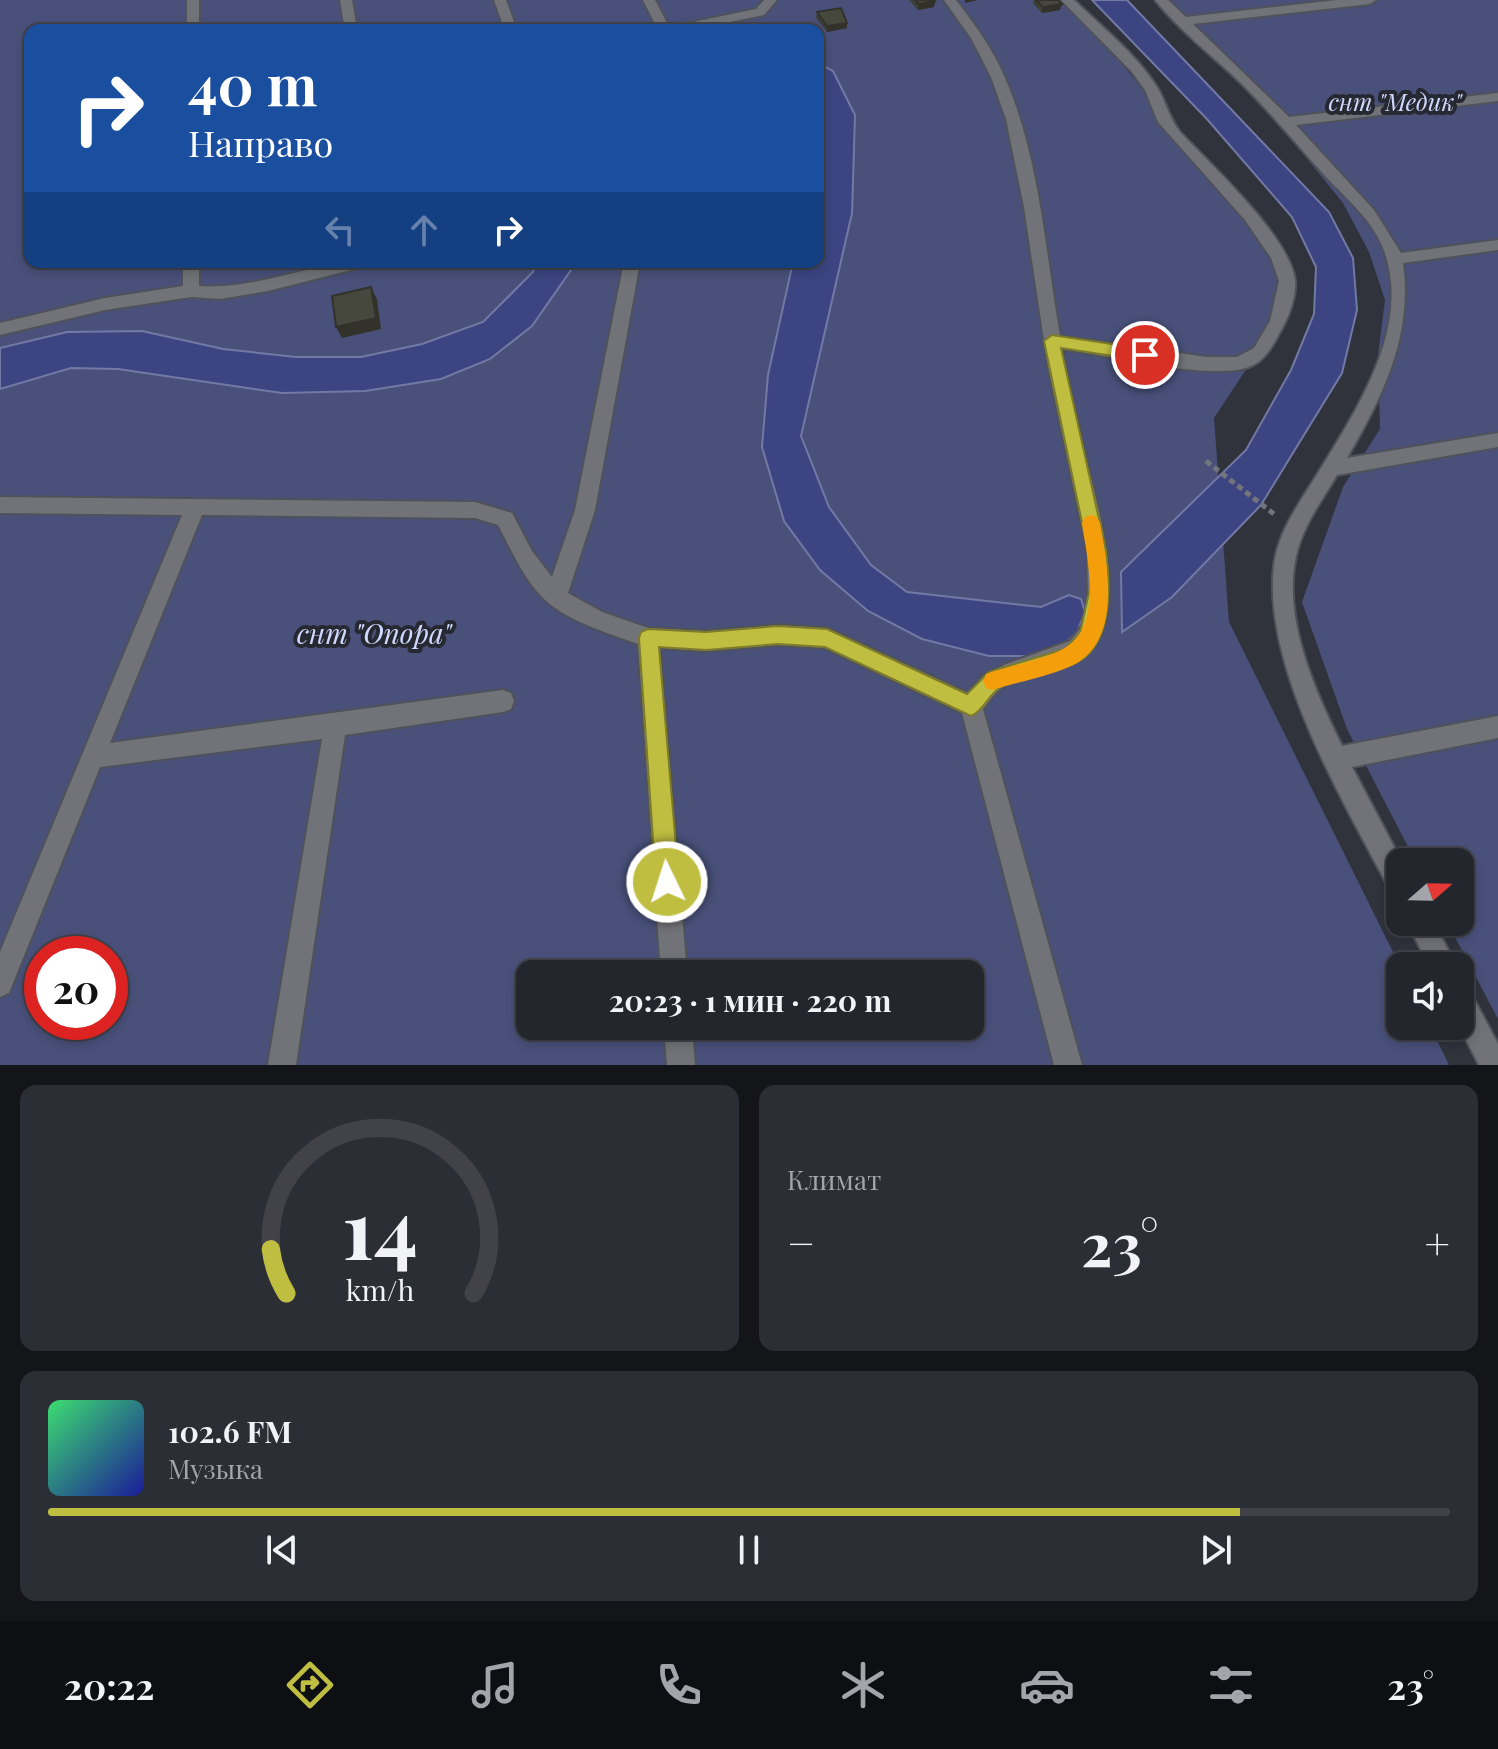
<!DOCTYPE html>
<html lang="ru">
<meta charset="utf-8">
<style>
:root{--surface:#24262d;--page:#2c2e35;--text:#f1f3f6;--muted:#a3a5aa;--line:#414349;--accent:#c0be41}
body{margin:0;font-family:"Playfair Display",serif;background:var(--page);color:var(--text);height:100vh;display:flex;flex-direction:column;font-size:30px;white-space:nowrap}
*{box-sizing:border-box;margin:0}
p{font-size:26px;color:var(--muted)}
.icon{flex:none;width:44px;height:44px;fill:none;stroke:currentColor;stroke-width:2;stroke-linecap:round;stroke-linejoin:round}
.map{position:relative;height:1065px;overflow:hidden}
.side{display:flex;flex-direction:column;gap:20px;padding:20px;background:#141519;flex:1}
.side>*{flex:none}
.hud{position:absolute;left:24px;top:24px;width:800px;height:244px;border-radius:16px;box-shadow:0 4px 12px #0003,0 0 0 2px var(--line);background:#1a4fa0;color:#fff;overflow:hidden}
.needle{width:52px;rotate:70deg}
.tools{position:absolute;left:1386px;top:848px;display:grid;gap:16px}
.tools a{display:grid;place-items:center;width:88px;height:88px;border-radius:16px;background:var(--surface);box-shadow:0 4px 12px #0003,0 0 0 2px var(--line);font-size:40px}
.speed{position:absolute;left:24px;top:936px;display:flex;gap:16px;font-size:40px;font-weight:700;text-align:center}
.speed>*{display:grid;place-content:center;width:104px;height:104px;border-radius:50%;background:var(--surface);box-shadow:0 4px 12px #0003,0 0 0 2px var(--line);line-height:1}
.speed .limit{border:12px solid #d22;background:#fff;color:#111}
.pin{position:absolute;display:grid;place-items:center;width:68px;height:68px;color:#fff;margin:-34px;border:4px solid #fff;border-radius:50%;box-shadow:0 2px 8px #0007}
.me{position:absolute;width:88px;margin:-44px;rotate:356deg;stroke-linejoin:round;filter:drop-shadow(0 0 6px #0008)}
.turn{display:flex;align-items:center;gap:28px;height:168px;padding:0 32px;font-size:36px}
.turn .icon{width:104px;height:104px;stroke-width:2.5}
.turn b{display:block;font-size:56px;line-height:68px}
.lanes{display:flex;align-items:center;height:76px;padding:0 32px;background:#0003;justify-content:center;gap:40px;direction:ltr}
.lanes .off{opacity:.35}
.big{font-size:60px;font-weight:700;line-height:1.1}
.side .tile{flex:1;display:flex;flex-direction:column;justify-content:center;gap:12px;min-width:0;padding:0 28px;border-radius:16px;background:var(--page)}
.side .dial{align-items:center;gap:0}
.dial svg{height:208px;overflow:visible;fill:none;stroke:var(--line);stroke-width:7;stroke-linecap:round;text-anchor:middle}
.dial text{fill:var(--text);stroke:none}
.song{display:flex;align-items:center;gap:24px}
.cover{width:96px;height:96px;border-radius:12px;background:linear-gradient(135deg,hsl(140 70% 55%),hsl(240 70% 35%))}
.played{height:8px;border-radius:4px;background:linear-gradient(90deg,var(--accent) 85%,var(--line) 85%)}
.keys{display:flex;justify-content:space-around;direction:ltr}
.heat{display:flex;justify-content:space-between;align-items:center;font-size:44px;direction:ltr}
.side .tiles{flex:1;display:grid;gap:20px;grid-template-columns:1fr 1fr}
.tile:last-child{grid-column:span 2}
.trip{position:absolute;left:516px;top:960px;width:468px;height:80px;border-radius:16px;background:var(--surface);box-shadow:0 4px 12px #0003,0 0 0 2px var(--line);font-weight:700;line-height:80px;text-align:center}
.menu{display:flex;height:128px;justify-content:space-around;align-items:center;background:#0e0f12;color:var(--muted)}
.menu .icon{width:56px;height:56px}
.menu .active{color:var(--accent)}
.menu b{font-size:36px;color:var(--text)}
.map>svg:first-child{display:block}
.green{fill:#49517b;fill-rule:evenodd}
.water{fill:#3c4581;stroke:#7279a5;stroke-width:2}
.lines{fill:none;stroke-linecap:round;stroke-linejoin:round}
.minor-casing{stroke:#4f525a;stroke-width:4}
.path{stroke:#73757d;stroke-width:5;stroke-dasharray:6 4;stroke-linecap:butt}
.minor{fill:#727378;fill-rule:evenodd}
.wall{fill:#3d3e34}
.shaded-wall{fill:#32322b}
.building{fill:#47483d;stroke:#32322b;stroke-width:2}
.route{fill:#c0be41;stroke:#7d7c2a;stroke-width:2}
.slow{fill:#f59e0b}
.labels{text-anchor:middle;stroke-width:8;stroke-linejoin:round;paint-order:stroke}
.far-park-label{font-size:24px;font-style:italic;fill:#d0d9fe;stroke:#262932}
.park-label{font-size:28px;font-style:italic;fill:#d0d9fe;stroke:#262932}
</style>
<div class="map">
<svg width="1498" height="1065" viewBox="0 0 1498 1065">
<rect width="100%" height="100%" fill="#30333c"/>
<g class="green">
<path d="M 0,0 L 1072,0 L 1283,268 L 1278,321 L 1214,418 L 1229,622 L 1400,966 L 1400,1026 L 1430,1026 L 1449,1065 L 0,1065 ZM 30,30 L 818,30 L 818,262 L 30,262 ZM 42,954 L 110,954 L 110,1022 L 42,1022 ZM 530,974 L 970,974 L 970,1026 L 530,1026 Z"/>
<polygon points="1155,0 1498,0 1498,1019 1447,922 1460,922 1460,862 1416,862 1347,729 1302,602 1343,487 1380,429 1378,355 1385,300 1369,252 1343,203 1276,120"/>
</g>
<g class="water">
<polygon points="1092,0 1127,0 1329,212 1353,258 1357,310 1342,373 1261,505 1172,597 1122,632 1121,572 1246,450 1291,370 1314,314 1316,267 1292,217 1206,118"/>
<polygon points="818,63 833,71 855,115 852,213 801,436 829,507 871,565 907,592 1041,607 1069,595 1081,599 1085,612 1077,632 1062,646 1037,656 989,656 922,639 868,611 820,570 784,521 762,447 768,375 793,262 818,262"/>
<polygon points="536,262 573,262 571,270 532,326 490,359 441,379 365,391 282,393 118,369 71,368 0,389 0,348 67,332 142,331 223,349 296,357 361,357 422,344 483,322 533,272"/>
</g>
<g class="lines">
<g class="minor-casing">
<g id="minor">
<rect x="187" y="0" width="12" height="30"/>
<polygon points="340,0 352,0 357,30 345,30"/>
<polygon points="494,0 506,0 517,30 505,30"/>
<polygon points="643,0 655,0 669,27 756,9 764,0 777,0 764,15 691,30 658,30"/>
<path d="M 944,0 L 956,0 C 975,25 993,49 1005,78 C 1040,159 1045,250 1060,336 L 1207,357 L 1237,357 L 1254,348 L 1270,321 L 1279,281 L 1271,258 L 1245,220 L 1158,122 L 1145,90 L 1132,72 L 1061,0 L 1074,0 C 1102,27 1136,54 1157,87 C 1166,102 1169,118 1180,132 C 1210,164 1289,236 1295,280 C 1297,295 1288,319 1280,332 C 1270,351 1261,367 1237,370 C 1190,376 1111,356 1062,349 C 1069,385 1077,421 1086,457 C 1097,507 1134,618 1084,656 C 1059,675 1024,671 999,690 C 993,695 988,703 983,709 L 1082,1065 L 1054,1065 L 962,713 L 825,648 L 778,645 L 706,651 L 660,648 L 687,974 L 661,974 L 638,644 C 608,633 576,624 551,605 C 527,587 512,551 498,525 L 475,518 L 202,515 L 110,743 L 503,690 L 511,693 L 514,701 L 511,709 L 503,712 L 345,735 L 296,1065 L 268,1065 L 322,739 L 100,767 L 9,993 L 0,997 L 0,952 L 182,515 L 0,513 L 0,497 L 475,502 L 512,513 L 532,551 L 552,577 L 575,510 L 624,262 L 640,262 L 595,510 L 568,593 L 602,612 L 648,628 L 706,631 L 778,625 L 827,628 L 968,693 L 983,676 L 1006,664 L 1070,641 L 1082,626 L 1088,600 L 1087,551 L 1048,367 L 1024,207 L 1006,119 L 991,77 L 971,38 Z"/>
<path d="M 1155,0 L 1168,0 L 1186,17 L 1337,0 L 1376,0 L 1370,4 L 1193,24 L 1289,117 L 1498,93 L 1498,101 L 1296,125 L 1374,210 L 1401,253 L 1498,240 L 1498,250 L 1403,263 C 1413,336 1383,396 1347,458 L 1498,433 L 1498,447 L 1337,475 C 1324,497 1307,520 1299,545 C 1278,610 1314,689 1342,746 L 1498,716 L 1498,738 L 1352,767 L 1402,862 L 1400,896 L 1391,892 C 1345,804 1262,667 1274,565 C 1278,533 1298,505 1315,478 C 1354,414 1414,327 1383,248 C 1372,220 1347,199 1327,178 C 1298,146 1272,114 1242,84 C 1213,56 1180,31 1155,0 Z"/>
<path d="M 183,262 L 199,262 L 199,286 C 257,290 311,262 368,262 L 366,266 L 268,291 L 220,299 L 191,297 L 105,310 L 0,335 L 0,323 L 105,298 L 183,286 Z"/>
<polygon points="1407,922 1434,922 1456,966 1429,966"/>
<polygon points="1460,986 1469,990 1498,1044 1498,1065 1479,1065 1459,1026"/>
<polygon points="664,1026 692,1026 695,1065 667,1065"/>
</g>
</g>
<polyline class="path" points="1206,461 1274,514"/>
<use href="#minor" class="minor"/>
</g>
<g class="wall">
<polygon points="909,0 934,0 935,1 934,7 918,10"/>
<polygon points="1034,0 1058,0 1060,10 1042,13 1033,3"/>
<polygon points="817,12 847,28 827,32 816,18"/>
</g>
<g class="shaded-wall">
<polygon points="965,0 978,0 965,3"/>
<polygon points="935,1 934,7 918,10 919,4"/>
<polygon points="1062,4 1060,10 1042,13 1043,7"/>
<polygon points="847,23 847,28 827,32 827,26"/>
<polygon points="371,287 377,299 381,329 342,338 336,327"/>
</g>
<g class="building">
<polygon points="915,0 934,0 935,1 919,4"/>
<polygon points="1036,0 1058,0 1062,4 1043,7"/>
<polygon points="841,8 847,23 827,26 817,12"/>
<polygon points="371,287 376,318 336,327 332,296"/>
</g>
<path class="route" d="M 1052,335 L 1145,349 L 1153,355 L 1145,361 L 1061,348 L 1106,551 C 1110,585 1113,647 1074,664 C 1051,674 1023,675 1002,686 C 988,694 984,711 971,716 L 825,647 L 778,644 L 706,650 L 659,647 L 679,882 L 675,890 L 667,894 L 659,890 L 656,882 L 639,638 L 641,632 L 648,629 L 706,632 L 778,626 L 827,629 L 967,694 L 989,672 L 1065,649 L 1080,633 L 1091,584 L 1088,551 L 1044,341 Z"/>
<path class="slow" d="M 1091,515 L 1097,517 L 1100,523 C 1107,564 1122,636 1077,663 C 1056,675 1017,682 993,690 L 986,688 L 983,681 L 986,674 C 1011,665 1040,661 1063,649 C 1104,628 1087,558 1082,523 L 1085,517 Z"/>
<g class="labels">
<g class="far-park-label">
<text x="1395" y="111">снт "Медик"</text>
</g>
<g class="park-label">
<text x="374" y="644">снт "Опора"</text>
</g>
</g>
</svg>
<div class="tools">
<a><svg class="needle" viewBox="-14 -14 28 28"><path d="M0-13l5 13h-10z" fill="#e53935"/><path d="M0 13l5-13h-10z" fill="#a3a5aa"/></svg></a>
<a><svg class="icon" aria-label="sound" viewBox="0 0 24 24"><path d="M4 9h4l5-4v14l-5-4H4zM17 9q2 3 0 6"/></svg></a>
</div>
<div class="speed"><div class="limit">20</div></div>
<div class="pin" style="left:1145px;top:355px;background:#d93025"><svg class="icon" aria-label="arrive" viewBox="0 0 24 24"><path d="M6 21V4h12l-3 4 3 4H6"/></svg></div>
<svg class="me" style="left:667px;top:882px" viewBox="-20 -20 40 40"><circle r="17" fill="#c0be41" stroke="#fff" stroke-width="3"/><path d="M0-11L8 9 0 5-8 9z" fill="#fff"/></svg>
<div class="trip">20:23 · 1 мин · 220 m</div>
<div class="hud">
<div class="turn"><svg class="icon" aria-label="right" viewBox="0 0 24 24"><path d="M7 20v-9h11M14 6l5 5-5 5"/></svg><div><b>40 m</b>Направо</div></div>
<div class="lanes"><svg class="icon off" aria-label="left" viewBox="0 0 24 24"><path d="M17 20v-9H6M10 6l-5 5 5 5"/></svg><svg class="icon off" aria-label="ahead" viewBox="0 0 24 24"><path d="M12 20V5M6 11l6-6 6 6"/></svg><svg class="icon" aria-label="right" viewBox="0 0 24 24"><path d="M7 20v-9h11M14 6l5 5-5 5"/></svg></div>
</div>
</div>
<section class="side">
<div class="tiles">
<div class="tile dial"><svg viewBox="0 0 100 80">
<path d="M14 69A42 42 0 1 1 86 69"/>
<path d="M14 69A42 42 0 0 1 8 52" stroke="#c0be41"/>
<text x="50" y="56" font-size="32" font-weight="700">14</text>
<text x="50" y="72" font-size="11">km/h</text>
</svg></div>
<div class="tile"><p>Климат</p>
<div class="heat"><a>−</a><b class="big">23°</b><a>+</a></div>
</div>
<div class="tile">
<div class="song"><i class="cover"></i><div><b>102.6 FM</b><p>Музыка</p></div></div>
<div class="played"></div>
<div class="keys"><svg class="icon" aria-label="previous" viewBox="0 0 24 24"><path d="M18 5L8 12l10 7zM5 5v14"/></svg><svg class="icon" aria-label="pause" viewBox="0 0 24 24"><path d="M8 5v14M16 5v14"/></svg><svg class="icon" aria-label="next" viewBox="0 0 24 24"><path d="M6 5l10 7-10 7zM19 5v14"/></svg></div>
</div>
</div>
</section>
<nav class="menu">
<b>20:22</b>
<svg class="icon active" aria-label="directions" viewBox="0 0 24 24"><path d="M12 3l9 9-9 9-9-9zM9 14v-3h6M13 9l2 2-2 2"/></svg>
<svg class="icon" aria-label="music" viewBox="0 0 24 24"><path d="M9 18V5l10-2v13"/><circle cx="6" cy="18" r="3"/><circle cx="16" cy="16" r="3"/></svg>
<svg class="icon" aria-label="phone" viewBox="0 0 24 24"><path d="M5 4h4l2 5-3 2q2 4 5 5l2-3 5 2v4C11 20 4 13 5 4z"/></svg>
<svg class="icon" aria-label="climate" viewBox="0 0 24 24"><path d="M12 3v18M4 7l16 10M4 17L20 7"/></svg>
<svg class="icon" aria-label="car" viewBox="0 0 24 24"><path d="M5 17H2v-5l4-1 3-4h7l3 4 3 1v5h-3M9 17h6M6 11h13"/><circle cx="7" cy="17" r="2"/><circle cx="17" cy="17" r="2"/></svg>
<svg class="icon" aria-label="filters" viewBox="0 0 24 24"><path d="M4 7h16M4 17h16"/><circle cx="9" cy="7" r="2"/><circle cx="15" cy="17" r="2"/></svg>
<b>23°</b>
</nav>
